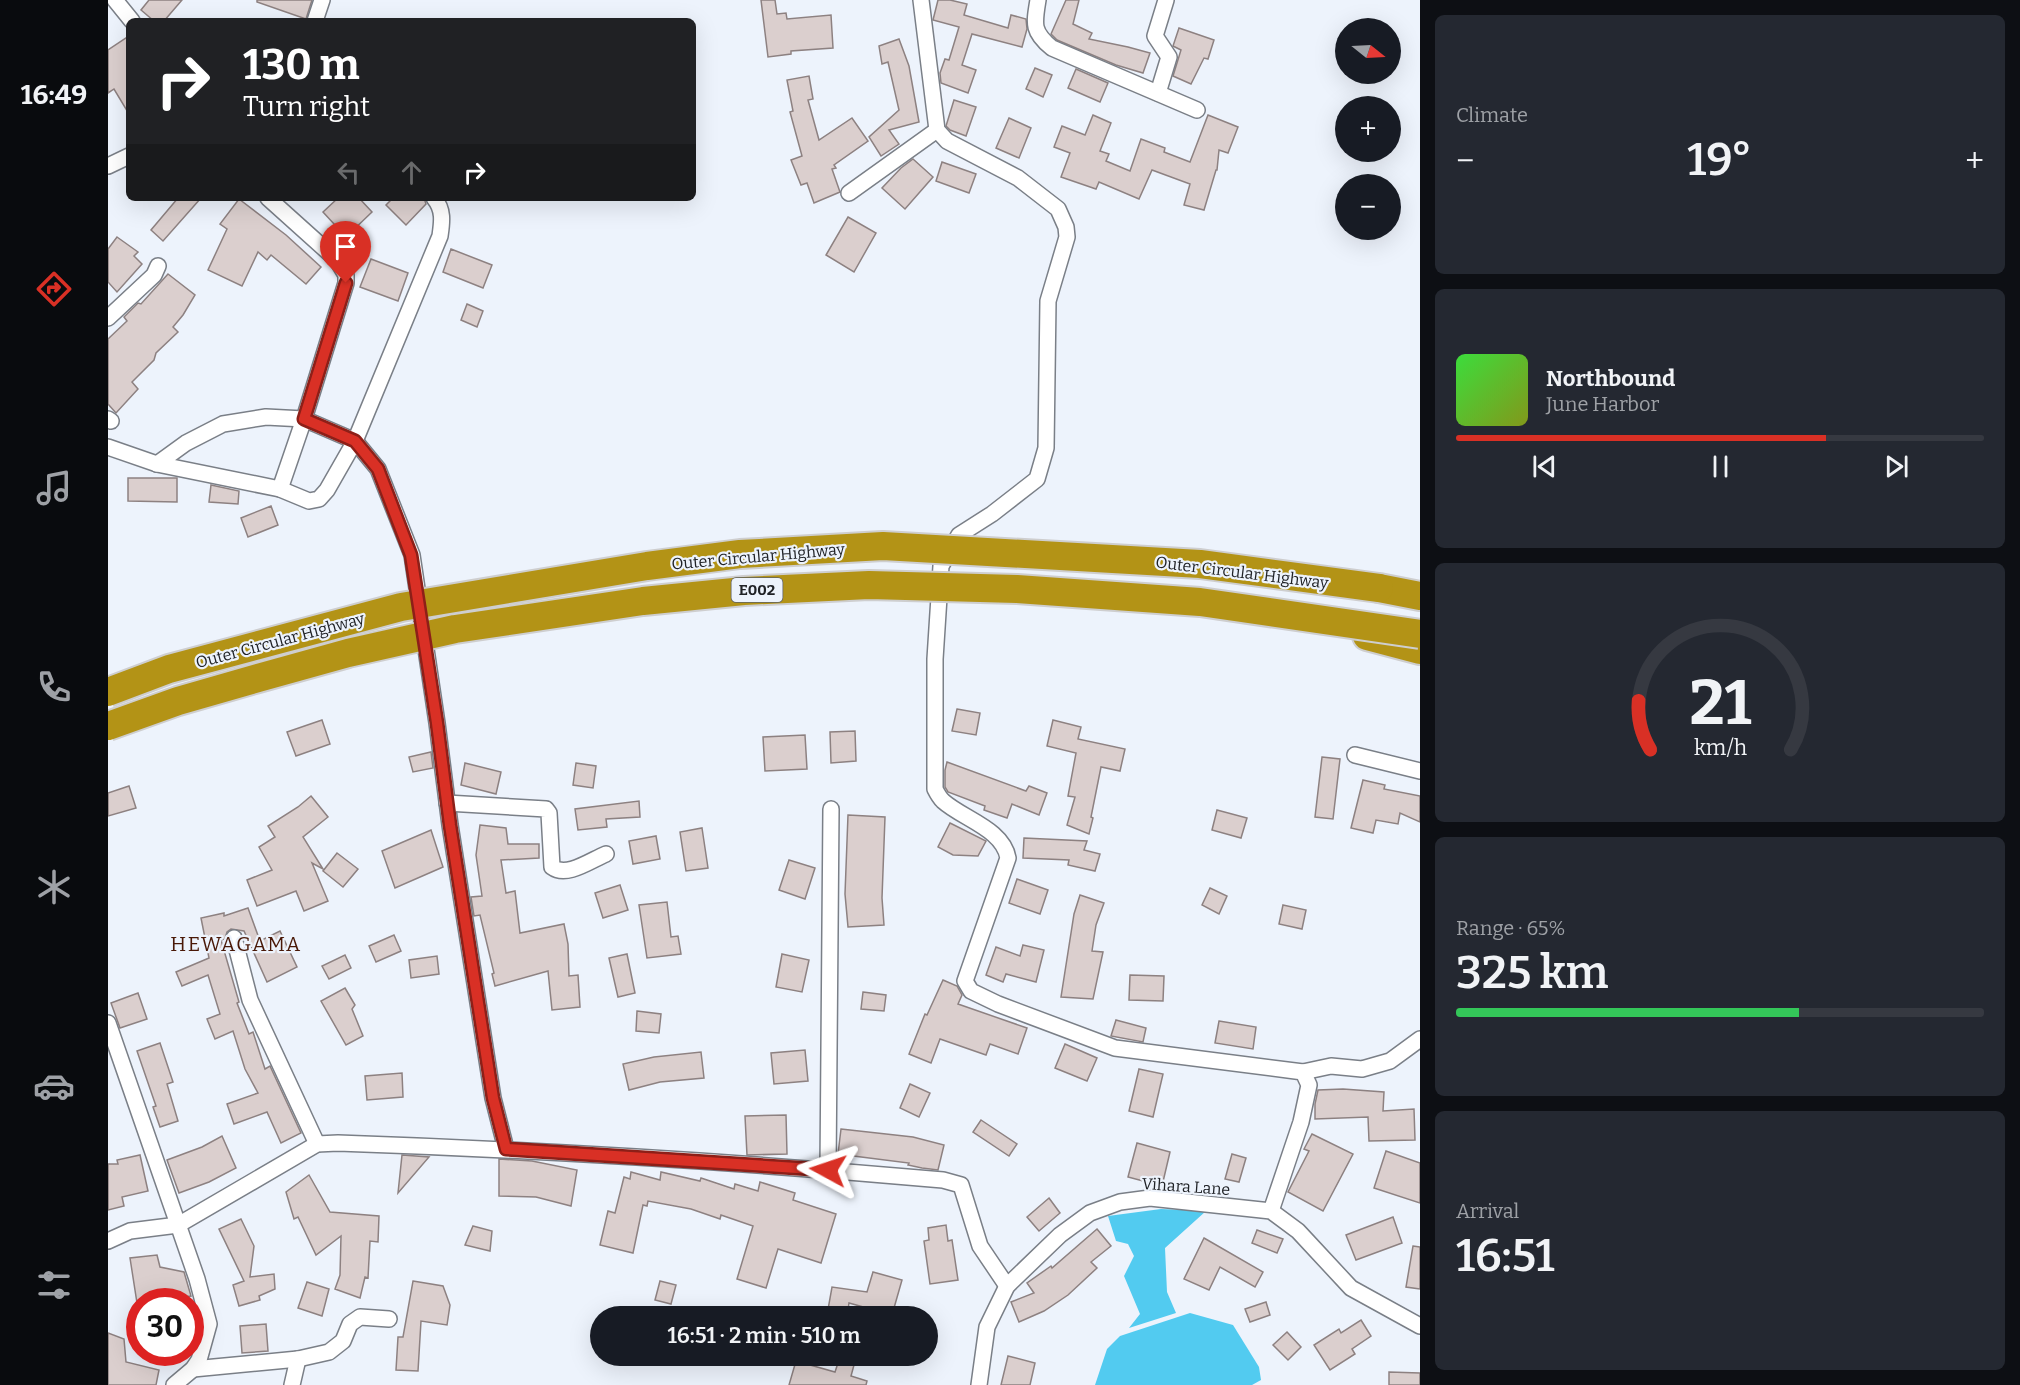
<!DOCTYPE html>
<meta charset="utf-8">
<style>
:root{--surface:#171b24;--page:#242831;--text:#f1f3f6;--muted:#9ea1a6;--line:#363941;--accent:#d93025}
body{margin:0;font-family:Bitter,serif;background:var(--page);color:var(--text);height:100vh;display:flex;flex-direction:column;font-size:22px;white-space:nowrap}
*{box-sizing:border-box;margin:0}
p{font-size:20px;color:var(--muted)}
.icon{flex:none;width:33px;height:33px;fill:none;stroke:currentColor;stroke-width:2;stroke-linecap:round;stroke-linejoin:round}
.map{position:relative;flex:1;overflow:hidden}
.drawer{display:flex;flex-direction:column;gap:15px;padding:15px;background:#0d0f14;width:600px}
.drawer>*{flex:none}
.hud{position:absolute;left:18px;top:18px;width:570px;height:183px;border-radius:9px;box-shadow:0 6px 24px #0002;background:#202124;color:#fff;overflow:hidden}
.needle{width:39px;rotate:108deg}
.controls{position:absolute;left:1227px;top:18px;display:grid;gap:12px}
.controls a{display:grid;place-items:center;width:66px;height:66px;border-radius:50%;background:var(--surface);box-shadow:0 6px 24px #0002;font-size:30px}
.speed{position:absolute;left:18px;top:1288px;display:flex;gap:12px;font-size:30px;font-weight:700;text-align:center}
.speed>*{display:grid;place-content:center;width:78px;height:78px;border-radius:50%;background:var(--surface);box-shadow:0 6px 24px #0002;line-height:1}
.speed .limit{border:9px solid #d22;background:#fff;color:#111}
.pin{position:absolute;display:grid;place-items:center;width:51px;height:51px;color:#fff;margin:-62px -26px;border-radius:50% 50% 50% 0;rotate:-45deg;box-shadow:0 0 6px #0007}
.pin .icon{rotate:45deg}
.me{position:absolute;width:66px;margin:-33px;rotate:275deg;stroke-linejoin:round;filter:drop-shadow(0 0 4px #0008)}
.turn{display:flex;align-items:center;gap:21px;height:126px;padding:0 18px;font-size:27px}
.turn .icon{width:78px;height:78px;stroke-width:2.5}
.turn b{display:block;font-size:42px;line-height:51px}
.lanes{display:flex;align-items:center;height:57px;padding:0 18px;background:#0003;justify-content:center;gap:30px;direction:ltr}
.lanes .off{opacity:.35}
.big{font-size:45px;font-weight:600;line-height:1.1}
.drawer .tile{flex:1;display:flex;flex-direction:column;justify-content:center;gap:9px;min-width:0;padding:0 21px;border-radius:9px;background:var(--page)}
.drawer .dial{align-items:center;gap:0}
.dial svg{height:156px;overflow:visible;fill:none;stroke:var(--line);stroke-width:7;stroke-linecap:round;text-anchor:middle}
.dial text{fill:var(--text);stroke:none}
.song{display:flex;align-items:center;gap:18px}
.cover{width:72px;height:72px;border-radius:9px;background:linear-gradient(135deg,hsl(120 70% 55%),hsl(70 70% 35%))}
.played{height:6px;border-radius:3px;background:linear-gradient(90deg,var(--accent) 70%,var(--line) 70%)}
.keys{display:flex;justify-content:space-around;direction:ltr}
.heat{display:flex;justify-content:space-between;align-items:center;font-size:33px;direction:ltr}
.charge{height:9px;border-radius:4px;background:linear-gradient(90deg,#34c759 65%,var(--line) 0)}
.trip{position:absolute;left:482px;top:1306px;width:348px;height:60px;border-radius:30px;background:var(--surface);box-shadow:0 6px 24px #0002;font-weight:600;line-height:60px;text-align:center}
main{display:flex;flex:1;min-height:0}
.dock{display:flex;flex-direction:column;width:108px;justify-content:space-around;align-items:center;background:#090b0e;color:var(--muted)}
.dock .icon{width:42px;height:42px}
.dock .current{color:var(--accent)}
.dock b{font-size:27px;color:var(--text)}
.map>svg:first-child{display:block}
.water{fill:#52cbf0}
.building{fill:#dbcfce;stroke:#8d8181;stroke-width:1.5}
.lines{fill:none;stroke-linecap:round;stroke-linejoin:round}
.street-casing{stroke:#7a7f87;stroke-width:18}
.highway-casing{stroke:#cececf;stroke-width:32}
.street{stroke:#fff;stroke-width:15}
.highway{stroke:#b39316;stroke-width:28}
.highway-bridge-casing{stroke:#cececf;stroke-width:32;stroke-linecap:butt}
.highway-bridge{stroke:#b39316;stroke-width:28}
.route-casing{stroke:#8d1f18;stroke-width:15}
.route{stroke:#d93025;stroke-width:10}
.labels{text-anchor:middle;stroke-width:4.5;stroke-linejoin:round;paint-order:stroke}
.shield{fill:#edf3fc;stroke:#5e6166;stroke-width:1.5}
.shield-label{font-size:15px;font-weight:bold;fill:#202226}
.street-label{font-size:16px;fill:#202226;stroke:#edf3fc}
.quarter-label{font-size:20px;letter-spacing:1.5px;fill:#491807;stroke:#edf3fc}
</style>
<main>
<nav class="dock">
<b>16:49</b>
<svg class="icon current" aria-label="directions" viewBox="0 0 24 24"><path d="M12 3l9 9-9 9-9-9zM9 14v-3h6M13 9l2 2-2 2"/></svg>
<svg class="icon" aria-label="music" viewBox="0 0 24 24"><path d="M9 18V5l10-2v13"/><circle cx="6" cy="18" r="3"/><circle cx="16" cy="16" r="3"/></svg>
<svg class="icon" aria-label="phone" viewBox="0 0 24 24"><path d="M5 4h4l2 5-3 2q2 4 5 5l2-3 5 2v4C11 20 4 13 5 4z"/></svg>
<svg class="icon" aria-label="climate" viewBox="0 0 24 24"><path d="M12 3v18M4 7l16 10M4 17L20 7"/></svg>
<svg class="icon" aria-label="car" viewBox="0 0 24 24"><path d="M5 17H2v-5l4-1 3-4h7l3 4 3 1v5h-3M9 17h6M6 11h13"/><circle cx="7" cy="17" r="2"/><circle cx="17" cy="17" r="2"/></svg>
<svg class="icon" aria-label="filters" viewBox="0 0 24 24"><path d="M4 7h16M4 17h16"/><circle cx="9" cy="7" r="2"/><circle cx="15" cy="17" r="2"/></svg>
</nav>
<div class="map">
<svg width="1312" height="1385" viewBox="0 0 1312 1385">
<rect width="100%" height="100%" fill="#edf3fc"/>
<g class="water">
<polygon points="1053,1209 1098,1211 1057,1248 1059,1292 1068,1313 1021,1328 1032,1314 1016,1276 1026,1256 1020,1244 1008,1241 1000,1216"/>
<polygon points="1082,1313 1125,1325 1151,1367 1153,1380 1144,1385 987,1385 999,1349 1012,1336"/>
</g>
<g class="building">
<polygon points="41,0 74,0 56,21 46,21 33,10"/>
<polygon points="149,0 204,0 198,19 149,2"/>
<polygon points="653,0 667,0 669,14 678,13 679,19 723,15 725,48 683,51 683,54 660,57"/>
<polygon points="830,0 842,0 859,4 856,15 900,28 903,15 918,19 919,29 914,47 864,34 854,65 868,70 860,93 833,83 832,73 837,59 841,60 851,27 825,20"/>
<polygon points="958,0 971,0 965,24 984,33 981,39 1020,47 1042,53 1035,73 1008,65 949,40 943,34"/>
<polygon points="1071,28 1106,40 1100,59 1096,58 1083,84 1065,76 1073,50 1065,46"/>
<polygon points="21,36 21,114 6,89 0,93 0,50"/>
<polygon points="791,39 801,66 811,122 781,130 791,144 773,156 761,137 791,110 780,62 774,64 771,46"/>
<polygon points="927,68 944,75 935,97 918,89"/>
<polygon points="968,69 1000,83 992,102 960,88"/>
<polygon points="701,76 705,99 700,100 711,140 744,118 760,141 726,165 728,168 724,169 732,192 706,203 699,183 693,185 683,160 694,156 682,112 685,111 679,80"/>
<polygon points="846,100 868,107 858,136 842,130 838,126"/>
<polygon points="985,115 1003,123 992,151 1001,154 998,161 1022,171 1033,139 1057,148 1056,152 1082,162 1100,115 1130,127 1120,153 1111,150 1109,170 1108,170 1096,210 1076,205 1082,184 1044,170 1031,199 991,182 988,189 953,177 962,153 946,147 954,126 977,135"/>
<polygon points="901,118 923,128 911,158 888,148"/>
<polygon points="805,159 825,177 797,209 774,188 793,168"/>
<polygon points="834,162 868,174 861,193 828,181"/>
<polygon points="70,198 93,198 55,241 43,230"/>
<polygon points="230,198 251,198 264,212 238,237 215,212"/>
<polygon points="285,198 316,198 318,204 298,225 278,205"/>
<polygon points="131,199 178,235 213,267 198,284 163,255 159,260 150,252 134,286 100,270 119,229 112,224"/>
<polygon points="740,217 768,233 746,272 718,255"/>
<polygon points="9,237 30,252 26,256 34,264 9,292 0,282 0,249"/>
<polygon points="343,249 384,265 375,288 335,272"/>
<polygon points="263,259 300,273 290,301 252,287"/>
<polygon points="60,274 87,295 75,315 65,327 70,332 48,353 46,360 24,382 30,389 8,413 0,404 0,339 19,321 16,317 30,303 33,304"/>
<polygon points="359,304 375,311 369,327 353,320"/>
<polygon points="20,478 69,478 69,502 20,501"/>
<polygon points="103,485 131,491 130,504 101,502"/>
<polygon points="163,506 170,525 140,537 133,518"/>
<polygon points="849,709 872,713 868,735 844,731"/>
<polygon points="214,720 222,744 188,756 179,732"/>
<polygon points="945,720 973,727 970,739 1017,749 1012,771 993,767 983,817 985,818 981,834 959,825 967,797 960,796 968,753 939,746"/>
<polygon points="747,731 748,761 723,763 722,732"/>
<polygon points="697,735 699,769 657,771 655,737"/>
<polygon points="323,752 325,768 305,772 301,757"/>
<polygon points="1214,757 1232,759 1225,819 1207,817"/>
<polygon points="839,762 918,791 921,786 939,793 931,815 904,804 899,818 876,810 877,806 840,792 837,787 837,770"/>
<polygon points="357,763 393,772 388,794 353,785"/>
<polygon points="468,763 488,766 485,788 465,785"/>
<polygon points="1255,780 1277,785 1276,789 1312,796 1312,822 1292,813 1290,824 1268,820 1265,833 1243,828"/>
<polygon points="21,786 28,808 0,816 0,793"/>
<polygon points="203,796 220,817 195,837 215,869 204,863 220,901 196,911 188,891 149,906 139,880 164,870 151,847 167,837 160,826 190,807"/>
<polygon points="531,801 532,817 498,819 499,827 470,830 467,809"/>
<polygon points="1109,810 1139,818 1133,838 1104,830"/>
<polygon points="740,815 777,817 774,898 776,925 740,927 737,894"/>
<polygon points="842,823 878,841 870,856 845,855 830,847"/>
<polygon points="372,825 398,828 400,844 431,844 431,858 393,860 398,893 407,891 412,933 456,924 460,944 461,976 470,975 472,1007 444,1010 440,971 387,986 384,974 386,973 372,915 366,916 363,897 374,896 368,855"/>
<polygon points="594,828 600,868 578,871 572,832"/>
<polygon points="323,830 335,867 287,888 274,851"/>
<polygon points="548,836 552,859 525,864 521,841"/>
<polygon points="916,838 979,841 976,850 992,854 987,871 960,865 961,860 915,858"/>
<polygon points="229,853 250,869 235,887 215,871"/>
<polygon points="681,860 707,868 697,899 671,890"/>
<polygon points="909,879 940,890 932,914 901,903"/>
<polygon points="512,885 520,910 495,918 487,893"/>
<polygon points="1102,888 1119,896 1111,914 1094,905"/>
<polygon points="972,895 996,903 988,925 984,951 995,952 985,999 953,997 966,914"/>
<polygon points="559,902 563,937 570,936 573,954 539,958 531,905"/>
<polygon points="1175,905 1198,910 1194,929 1171,924"/>
<polygon points="140,908 152,941 172,931 189,967 159,982 136,931 123,929 119,932 117,939 113,940 131,1002 129,1003 141,1034 145,1032 157,1069 162,1066 193,1133 173,1143 159,1112 126,1124 119,1104 150,1093 137,1069 125,1031 107,1039 99,1019 112,1014 100,975 74,986 68,972 101,958 93,918 116,913 116,916"/>
<polygon points="286,935 293,951 268,962 261,946"/>
<polygon points="915,945 936,950 928,982 898,974 895,982 878,975 888,947 912,956"/>
<polygon points="519,954 527,993 510,997 501,958"/>
<polygon points="674,954 701,960 694,992 668,987"/>
<polygon points="237,955 243,968 221,979 214,966"/>
<polygon points="329,956 331,974 303,978 301,960"/>
<polygon points="1022,975 1056,976 1055,1001 1021,1000"/>
<polygon points="835,980 849,986 854,995 850,1004 919,1028 910,1054 882,1044 878,1055 832,1039 823,1063 801,1054 817,1014 819,1015"/>
<polygon points="237,988 247,1005 244,1009 255,1036 238,1045 213,1001"/>
<polygon points="755,992 778,995 776,1011 753,1009"/>
<polygon points="30,993 39,1019 12,1028 3,1003"/>
<polygon points="529,1011 553,1014 551,1033 528,1031"/>
<polygon points="1008,1020 1038,1028 1035,1042 1003,1036"/>
<polygon points="1111,1021 1148,1027 1145,1049 1107,1043"/>
<polygon points="52,1043 65,1082 59,1084 70,1121 52,1127 45,1107 48,1106 29,1051"/>
<polygon points="957,1044 989,1058 979,1081 947,1068"/>
<polygon points="697,1050 700,1081 666,1084 663,1053"/>
<polygon points="593,1052 596,1078 552,1082 521,1090 515,1064 546,1057"/>
<polygon points="1031,1069 1055,1074 1045,1117 1021,1111"/>
<polygon points="294,1073 295,1097 259,1100 257,1076"/>
<polygon points="802,1084 822,1093 811,1117 792,1108"/>
<polygon points="1235,1089 1276,1092 1275,1111 1306,1109 1307,1140 1261,1141 1260,1117 1207,1119 1207,1104 1210,1090"/>
<polygon points="678,1115 679,1154 639,1155 637,1116"/>
<polygon points="873,1120 909,1144 901,1156 865,1132"/>
<polygon points="733,1129 805,1137 836,1145 830,1170 814,1168 800,1165 801,1163 730,1154"/>
<polygon points="1204,1134 1245,1154 1215,1211 1180,1192 1201,1151 1196,1149"/>
<polygon points="114,1136 128,1168 101,1182 71,1193 59,1160 94,1147"/>
<polygon points="1029,1143 1062,1152 1054,1186 1020,1177"/>
<polygon points="1278,1151 1312,1163 1312,1203 1266,1188"/>
<polygon points="1124,1154 1138,1158 1131,1182 1117,1179"/>
<polygon points="32,1155 40,1191 14,1197 16,1206 0,1210 0,1164 10,1164 9,1160"/>
<polygon points="294,1155 321,1157 290,1193"/>
<polygon points="391,1159 424,1161 469,1170 463,1206 428,1197 391,1196"/>
<polygon points="523,1172 552,1180 553,1172 592,1181 593,1178 626,1189 627,1184 650,1191 652,1182 687,1193 685,1200 728,1214 713,1263 670,1249 658,1288 629,1279 645,1226 613,1215 612,1219 583,1209 540,1201 539,1206 535,1205 525,1253 492,1245 500,1211 507,1213 516,1177 522,1179"/>
<polygon points="201,1175 222,1212 271,1216 270,1242 262,1241 260,1278 257,1277 252,1298 227,1289 232,1275 233,1236 208,1255 190,1217 186,1219 178,1192"/>
<polygon points="941,1198 952,1213 931,1231 919,1217"/>
<polygon points="1285,1217 1294,1243 1248,1260 1238,1235"/>
<polygon points="133,1219 146,1246 142,1277 166,1274 167,1289 151,1296 152,1300 131,1306 125,1285 136,1281 111,1229"/>
<polygon points="838,1225 840,1241 844,1240 850,1280 822,1284 816,1241 821,1240 820,1228"/>
<polygon points="365,1226 384,1231 382,1251 357,1245"/>
<polygon points="989,1229 1003,1246 983,1262 989,1268 960,1295 936,1311 911,1322 903,1302 926,1293 919,1283 943,1266 944,1268"/>
<polygon points="1149,1230 1175,1239 1169,1253 1144,1243"/>
<polygon points="1096,1238 1155,1272 1147,1287 1112,1267 1101,1290 1076,1279"/>
<polygon points="1305,1246 1312,1247 1312,1289 1298,1287"/>
<polygon points="49,1255 52,1267 76,1272 83,1296 29,1303 22,1258"/>
<polygon points="765,1272 794,1280 784,1315 741,1303 739,1317 719,1315 724,1287 759,1292"/>
<polygon points="305,1281 335,1286 342,1305 339,1325 313,1321 310,1371 288,1370 290,1337 295,1337"/>
<polygon points="552,1281 568,1285 563,1304 547,1300"/>
<polygon points="199,1282 221,1289 214,1316 190,1308"/>
<polygon points="1158,1302 1162,1315 1142,1322 1137,1309"/>
<polygon points="1253,1320 1263,1336 1244,1349 1247,1354 1222,1370 1206,1345 1231,1329 1233,1333"/>
<polygon points="158,1324 160,1351 134,1353 132,1326"/>
<polygon points="1179,1332 1193,1347 1180,1360 1165,1345"/>
<polygon points="0,1333 16,1339 18,1362 51,1370 48,1385 0,1385"/>
<polygon points="900,1356 927,1363 922,1385 893,1385"/>
<polygon points="731,1360 746,1365 743,1376 759,1381 758,1385 681,1385 688,1361 727,1372"/>
<polygon points="1281,1372 1312,1373 1312,1385 1281,1385"/>
</g>
<g class="lines">
<g class="street-casing">
<g id="street">
<polyline points="7,0 24,21"/>
<path d="M 813,0 L 829,130 L 839,141 L 910,178 L 950,209 L 958,227 L 959,237 L 940,301 L 938,448 L 929,479 L 884,514 L 851,535 L 833,566 L 827,659 L 827,789 C 829,793 832,798 835,801 C 855,819 895,829 900,858 L 857,981 L 863,991 L 890,1004 L 1007,1048 L 1195,1072 L 1201,1085 L 1193,1122 L 1163,1211"/>
<path d="M 930,0 C 926,24 924,32 944,48 L 1089,110"/>
<polyline points="207,21 214,0"/>
<polyline points="1050,93 1061,57 1047,36 1058,0"/>
<polyline points="0,166 21,156"/>
<polyline points="741,193 829,130"/>
<polyline points="160,198 229,260 238,275 238,283 196,419 172,489"/>
<polyline points="0,318 46,275 50,266"/>
<polyline points="0,419 3,421"/>
<path d="M 0,447 L 49,464 L 172,489 L 201,501 L 211,499 L 219,490 L 247,441 L 332,236 C 334,222 336,210 326,198"/>
<polyline points="49,464 78,443 115,424 158,417 196,419 247,441 270,469 304,555 329,723 342,825 385,1098 398,1149"/>
<polyline points="1247,755 1312,771"/>
<path d="M 339,803 L 438,809 L 441,813 L 444,867 C 459,878 483,860 498,854"/>
<polyline points="126,938 142,1000 209,1144"/>
<polyline points="0,1023 89,1279 101,1324 91,1360 85,1369 66,1385"/>
<polyline points="1195,1072 1223,1066 1254,1069 1282,1061 1312,1039"/>
<polyline points="720,1170 723,809"/>
<path d="M 0,1241 L 22,1231 L 70,1225 L 209,1144 L 230,1143 C 432,1150 634,1162 835,1180 L 853,1185 L 872,1246 L 899,1286"/>
<polyline points="85,1369 190,1359 221,1352 235,1341 242,1324 252,1317 281,1319"/>
<polyline points="184,1385 190,1359"/>
<polyline points="871,1385 879,1327 899,1286 952,1235 982,1213 1012,1202 1042,1198 1163,1211 1190,1231 1243,1288 1312,1326"/>
</g>
</g>
<g class="highway-casing">
<g id="highway">
<polyline points="1271,588 1312,596"/>
<polyline points="1259,636 1312,650"/>
</g>
</g>
<use href="#street" class="street"/>
<use href="#highway" class="highway"/>
<g class="highway-bridge-casing">
<g id="highway-bridge">
<polyline points="0,692 61,669 293,607 539,566 632,554 775,546 1092,564 1271,588"/>
<polyline points="0,726 70,701 150,678 240,653 347,629 535,601 636,591 761,585 909,589 1092,602 1312,634"/>
</g>
</g>
<use href="#highway-bridge" class="highway-bridge"/>
</g>
<g class="lines">
<g class="route-casing">
<polyline id="route" points="238,283 196,419 247,441 270,469 303,555 329,723 342,825 385,1098 398,1149 720,1170"/>
</g>
<use href="#route" class="route"/>
</g>
<g class="labels">
<rect class="shield" x="623.5" y="578" width="51" height="24" rx="4.5"/>
<g class="shield-label">
<text x="649" y="595">E002</text>
</g>
<g class="street-label">
<text transform="translate(650 556) rotate(-5)" y="6">Outer Circular Highway</text>
<text transform="translate(1134 572) rotate(7)" y="6">Outer Circular Highway</text>
<text transform="translate(172 640) rotate(-15)" y="6">Outer Circular Highway</text>
<text transform="translate(1078 1186) rotate(4)" y="6">Vihara Lane</text>
</g>
<g class="quarter-label">
<text x="128" y="951">HEWAGAMA</text>
</g>
</g>
</svg>
<div class="controls">
<a><svg class="needle" viewBox="-14 -14 28 28"><path d="M0-13l5 13h-10z" fill="#e53935"/><path d="M0 13l5-13h-10z" fill="#9ea1a6"/></svg></a>
<a>+</a>
<a>−</a>
</div>
<div class="speed"><div class="limit">30</div></div>
<div class="pin" style="left:238px;top:283px;background:#d93025"><svg class="icon" aria-label="arrive" viewBox="0 0 24 24"><path d="M6 21V4h12l-3 4 3 4H6"/></svg></div>
<svg class="me" style="left:720px;top:1170px" viewBox="-20 -20 40 40"><path d="M0-17L14 15 0 8-14 15z" fill="#d93025" stroke="#fff" stroke-width="4"/></svg>
<div class="trip">16:51 · 2 min · 510 m</div>
<div class="hud">
<div class="turn"><svg class="icon" aria-label="right" viewBox="0 0 24 24"><path d="M7 20v-9h11M14 6l5 5-5 5"/></svg><div><b>130 m</b>Turn right</div></div>
<div class="lanes"><svg class="icon off" aria-label="left" viewBox="0 0 24 24"><path d="M17 20v-9H6M10 6l-5 5 5 5"/></svg><svg class="icon off" aria-label="ahead" viewBox="0 0 24 24"><path d="M12 20V5M6 11l6-6 6 6"/></svg><svg class="icon" aria-label="right" viewBox="0 0 24 24"><path d="M7 20v-9h11M14 6l5 5-5 5"/></svg></div>
</div>
</div>
<section class="drawer">
<div class="tile"><p>Climate</p>
<div class="heat"><a>−</a><b class="big">19°</b><a>+</a></div>
</div>
<div class="tile">
<div class="song"><i class="cover"></i><div><b>Northbound</b><p>June Harbor</p></div></div>
<div class="played"></div>
<div class="keys"><svg class="icon" aria-label="previous" viewBox="0 0 24 24"><path d="M18 5L8 12l10 7zM5 5v14"/></svg><svg class="icon" aria-label="pause" viewBox="0 0 24 24"><path d="M8 5v14M16 5v14"/></svg><svg class="icon" aria-label="next" viewBox="0 0 24 24"><path d="M6 5l10 7-10 7zM19 5v14"/></svg></div>
</div>
<div class="tile dial"><svg viewBox="0 0 100 80">
<path d="M14 69A42 42 0 1 1 86 69"/>
<path d="M14 69A42 42 0 0 1 8 44" stroke="#d93025"/>
<text x="50" y="56" font-size="32" font-weight="700">21</text>
<text x="50" y="72" font-size="11">km/h</text>
</svg></div>
<div class="tile"><p>Range · 65%</p><b class="big">325 km</b><div class="charge"></div></div>
<div class="tile"><p>Arrival</p><b class="big">16:51</b></div>
</section>
</main>
